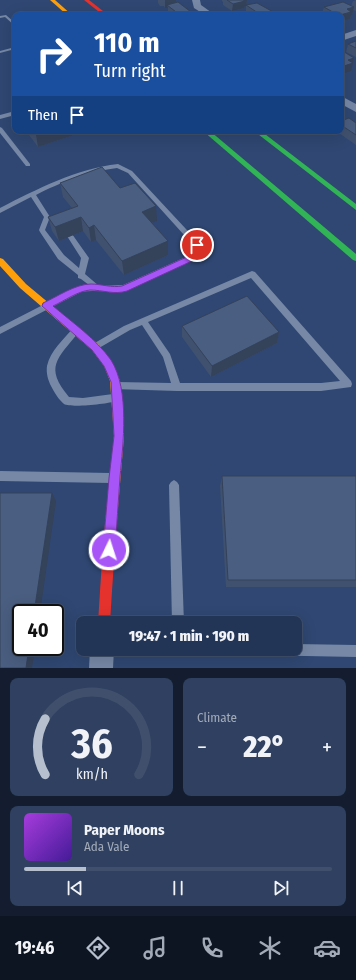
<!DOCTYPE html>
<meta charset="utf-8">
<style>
:root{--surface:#233556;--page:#2f4060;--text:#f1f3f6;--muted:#a3abb9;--line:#40506c;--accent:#b6bfce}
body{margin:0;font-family:"Fira Sans Condensed",sans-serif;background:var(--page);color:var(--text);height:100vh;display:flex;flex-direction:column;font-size:15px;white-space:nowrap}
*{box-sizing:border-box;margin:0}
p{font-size:13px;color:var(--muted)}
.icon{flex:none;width:22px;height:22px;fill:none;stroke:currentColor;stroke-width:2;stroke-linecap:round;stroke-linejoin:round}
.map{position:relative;height:668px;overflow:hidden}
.drawer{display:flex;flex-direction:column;gap:10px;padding:10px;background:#131d2f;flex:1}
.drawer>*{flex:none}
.top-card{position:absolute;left:12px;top:12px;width:332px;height:122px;border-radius:8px;box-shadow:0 4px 16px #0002,0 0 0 1px var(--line);background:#1a4fa0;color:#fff;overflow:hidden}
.speed{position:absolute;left:12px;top:604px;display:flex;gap:8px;font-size:20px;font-weight:700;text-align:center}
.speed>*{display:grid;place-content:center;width:52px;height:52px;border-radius:50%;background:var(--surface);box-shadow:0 4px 16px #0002,0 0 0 1px var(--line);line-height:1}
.speed .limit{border:2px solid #111;border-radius:6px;background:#fff;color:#111}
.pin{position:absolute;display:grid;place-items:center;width:34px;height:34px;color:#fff;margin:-17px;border:2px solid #fff;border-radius:50%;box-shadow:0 1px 4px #0007}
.me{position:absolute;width:44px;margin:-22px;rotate:4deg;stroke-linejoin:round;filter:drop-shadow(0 0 3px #0008)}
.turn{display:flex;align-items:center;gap:14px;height:84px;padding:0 16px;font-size:18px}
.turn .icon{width:52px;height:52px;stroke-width:2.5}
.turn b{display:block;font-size:28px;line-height:34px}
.then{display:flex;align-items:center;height:38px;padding:0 16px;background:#0003;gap:8px;font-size:15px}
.big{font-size:30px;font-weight:800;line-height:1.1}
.drawer .tile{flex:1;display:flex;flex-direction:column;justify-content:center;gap:6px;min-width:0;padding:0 14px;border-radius:8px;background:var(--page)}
.drawer .dial{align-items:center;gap:0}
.dial svg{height:104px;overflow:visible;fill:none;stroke:var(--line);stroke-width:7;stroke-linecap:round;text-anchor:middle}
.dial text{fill:var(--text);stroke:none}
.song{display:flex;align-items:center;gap:12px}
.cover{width:48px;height:48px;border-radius:6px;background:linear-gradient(135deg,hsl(280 70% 55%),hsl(260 70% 35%))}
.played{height:4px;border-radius:2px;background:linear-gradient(90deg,var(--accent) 20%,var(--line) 20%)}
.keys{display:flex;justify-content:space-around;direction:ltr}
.heat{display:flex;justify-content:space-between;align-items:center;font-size:22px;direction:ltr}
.drawer .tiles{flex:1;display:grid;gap:10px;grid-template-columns:1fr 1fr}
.tile:last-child{grid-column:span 2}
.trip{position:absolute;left:76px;top:616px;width:226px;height:40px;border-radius:8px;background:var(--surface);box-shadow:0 4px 16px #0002,0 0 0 1px var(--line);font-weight:800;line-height:40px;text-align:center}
.tabs{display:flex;height:64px;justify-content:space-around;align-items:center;background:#0e1522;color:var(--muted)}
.tabs .icon{width:28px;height:28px}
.tabs .active{color:var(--accent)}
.tabs b{font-size:18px;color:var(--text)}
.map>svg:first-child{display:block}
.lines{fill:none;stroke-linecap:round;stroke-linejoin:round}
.lane{fill:#7688a6;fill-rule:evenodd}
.street{fill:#7688a6;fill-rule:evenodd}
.fast{fill:#30b455;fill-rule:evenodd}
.slow{fill:#ff9f0a;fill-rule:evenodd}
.jam{fill:#e5322d;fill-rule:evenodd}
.wall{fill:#40516f}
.shaded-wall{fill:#34425a}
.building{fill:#4a5e81;stroke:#34425a}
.route{fill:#a855f7;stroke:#6d37a1}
</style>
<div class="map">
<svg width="356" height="668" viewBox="0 0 356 668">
<rect width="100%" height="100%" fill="#2f4772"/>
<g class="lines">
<g class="lane">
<polygon points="6,15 15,23 15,26 5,17 0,18 0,16"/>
<polygon points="15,47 15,49 0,53 0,51"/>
<polygon points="15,111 15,115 0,119 0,115"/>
<polygon points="0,127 2,128 30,164 30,166 26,166 0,133"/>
<path d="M 118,164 L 132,171 L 199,243 L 201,249 L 199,255 L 194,260 L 127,290 C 112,294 96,289 81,292 L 0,334 L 0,327 L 76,288 L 89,285 L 81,279 L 78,278 L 78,275 L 58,259 L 40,232 L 39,230 L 44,217 L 31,197 L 0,213 L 0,208 C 37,189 76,169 118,164 ZM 117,168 L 128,173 L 194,246 L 194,251 L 188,256 L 123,285 L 99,286 L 85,274 L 89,258 L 72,234 L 68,234 L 67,236 L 81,258 L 79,268 L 64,255 L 45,230 L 50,217 L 36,195 C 58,183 92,171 117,168 Z"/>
<path d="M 252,271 L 255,272 L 351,381 L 352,384 L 351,387 L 321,391 L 177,391 L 113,389 L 112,386 L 113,383 L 116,382 L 171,383 L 163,357 L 142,325 L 130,330 L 99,348 L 93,348 L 92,346 L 93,344 L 124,326 ZM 251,278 L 340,381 L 321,383 L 180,383 L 170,354 L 148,322 Z"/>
<path d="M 76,327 L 79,328 L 80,330 L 79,332 C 57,359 44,367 69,397 L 83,398 L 113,394 L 116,395 L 117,398 L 116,401 C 108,404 71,408 64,404 C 59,400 54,392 51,386 C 48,380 46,373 47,366 C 50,351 64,339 73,328 Z"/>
<polygon points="0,471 111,473 114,475 116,478 114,481 111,483 0,481"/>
<polygon points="174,480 177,482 179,485 184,623 172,623 169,485 171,482"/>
<polygon points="295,644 356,645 356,657 250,655 246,653 244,649 295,649"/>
</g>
<g class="street">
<polygon points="192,0 200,0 201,5 215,15 205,15 194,8"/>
<polygon points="356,30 356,36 341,41 341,35"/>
<polygon points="341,96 356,104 356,112 341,104"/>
<polygon points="90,649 114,649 113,668 89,668"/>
</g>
<g class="fast">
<polygon points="203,131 210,131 356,254 356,261 353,260"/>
<polygon points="254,131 261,131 356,204 356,210"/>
</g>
<g class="slow">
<polygon points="50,0 55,0 72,15 67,15"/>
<polygon points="0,258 3,259 26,284 98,344 111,361 120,381 124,436 115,544 113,548 109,550 105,548 103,544 114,436 110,381 104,366 92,350 20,288 0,266"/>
</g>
<g class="jam">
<polygon points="84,0 89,0 108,15 103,15"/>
<polygon points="109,538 113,540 115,544 110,623 98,623 103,544 105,540"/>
</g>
</g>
<g class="wall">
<polygon points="158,0 176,0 176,3 191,12 191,15 171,15 168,12 168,8 165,8 164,6 160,6 158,3"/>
<polygon points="222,0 247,0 246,6 244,7 244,8 232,11 223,5 223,2 222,1"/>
<polygon points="356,0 356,11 353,10 352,15 351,15 350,19 341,22 341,15 322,14 324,7 351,6 353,1"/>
<polygon points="246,5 277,14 277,15 249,15 246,13"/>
<polygon points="356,41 356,57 346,52 348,44"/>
<polygon points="341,121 356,123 356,145 336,131 341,131"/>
<polygon points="26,131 80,131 80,133 38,147"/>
<polygon points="60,183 120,188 157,221 151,223 168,255 124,275 96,240 91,242 83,231 59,241 52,231 48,217 72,208 63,197"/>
<polygon points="182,326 279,332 277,343 211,377 182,337"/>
<polygon points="222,476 356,476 356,587 226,587 220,486"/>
</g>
<g class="shaded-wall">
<polygon points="165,0 176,0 176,7 167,5 168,8 165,8"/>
<polygon points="243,0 247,0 246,6 244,7 244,8 232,11 233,4"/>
<polygon points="354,7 352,15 351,15 350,19 341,22 341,15 347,9"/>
<polygon points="191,12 191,15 180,15"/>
<polygon points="354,58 351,71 341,74 341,67 348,60"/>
<polygon points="49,131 80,131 80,133 38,147 36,135"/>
<polygon points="156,206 157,221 143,226 142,212"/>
<polygon points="81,217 83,231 59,241 55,227"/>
<polygon points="94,225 96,240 91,242 89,228"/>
<polygon points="168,241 168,255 124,275 122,261"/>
<polygon points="279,332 277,343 211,377 212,366"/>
<polygon points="52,493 56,501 40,613 34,613"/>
<polygon points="29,647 35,647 32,668 26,668"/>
</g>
<g class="building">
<polygon points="227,0 243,0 245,1 233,4"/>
<polygon points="178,2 191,12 180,15 167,5"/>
<polygon points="343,2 354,7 347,9 351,12 340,15 338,15 324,7"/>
<polygon points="257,3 277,14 251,15 258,13 246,5"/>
<polygon points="356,41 356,48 348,44"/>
<polygon points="341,50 354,58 348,60 353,63 341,67"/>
<polygon points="349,118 356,123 356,135 341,125 341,121"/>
<polygon points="32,131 49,131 36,135"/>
<polygon points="102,167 120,188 135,183 156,206 142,212 168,241 122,261 94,225 89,228 81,217 55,227 48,217 78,206 60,183"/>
<polygon points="247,296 279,332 212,366 182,326"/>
<polygon points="222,476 356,476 356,580 228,580"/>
<polygon points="0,493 52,493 34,613 21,613 21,647 29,647 26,668 0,668"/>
</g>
<path class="route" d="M 197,242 L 200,243 L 202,250 L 199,257 L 194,260 L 127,291 C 114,295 103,290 90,290 C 78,291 64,301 53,306 C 73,323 96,339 111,360 C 130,390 123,444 120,477 C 118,501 117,526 115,550 L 113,555 L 109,556 L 105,555 L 103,550 L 109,478 L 114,436 L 111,382 L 104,366 L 92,350 L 42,306 L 43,303 C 57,297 75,284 91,284 C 101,284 112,288 122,286 L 189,256 L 194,250 L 194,243 Z"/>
</svg>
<div class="speed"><div class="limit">40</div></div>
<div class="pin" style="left:197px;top:245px;background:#d93025"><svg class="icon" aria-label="arrive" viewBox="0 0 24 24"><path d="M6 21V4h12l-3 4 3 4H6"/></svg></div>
<svg class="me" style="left:109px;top:550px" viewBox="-20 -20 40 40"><circle r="17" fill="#a855f7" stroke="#fff" stroke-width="3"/><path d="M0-11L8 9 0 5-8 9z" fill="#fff"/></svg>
<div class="trip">19:47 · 1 min · 190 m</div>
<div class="top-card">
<div class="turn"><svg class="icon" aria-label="right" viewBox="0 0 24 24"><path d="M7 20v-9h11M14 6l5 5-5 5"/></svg><div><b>110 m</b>Turn right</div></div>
<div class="then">Then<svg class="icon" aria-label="arrive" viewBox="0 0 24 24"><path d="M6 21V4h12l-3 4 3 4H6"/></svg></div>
</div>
</div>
<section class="drawer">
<div class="tiles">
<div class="tile dial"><svg viewBox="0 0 100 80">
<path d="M14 69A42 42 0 1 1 86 69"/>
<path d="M14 69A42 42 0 0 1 14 26" stroke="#b6bfce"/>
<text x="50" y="56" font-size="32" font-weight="700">36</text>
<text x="50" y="72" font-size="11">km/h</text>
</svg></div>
<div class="tile"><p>Climate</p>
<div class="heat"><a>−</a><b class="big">22°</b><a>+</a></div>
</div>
<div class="tile">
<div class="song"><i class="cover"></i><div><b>Paper Moons</b><p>Ada Vale</p></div></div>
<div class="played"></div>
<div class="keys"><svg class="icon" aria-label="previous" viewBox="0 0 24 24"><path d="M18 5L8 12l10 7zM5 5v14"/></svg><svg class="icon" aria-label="pause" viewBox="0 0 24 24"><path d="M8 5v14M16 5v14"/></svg><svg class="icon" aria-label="next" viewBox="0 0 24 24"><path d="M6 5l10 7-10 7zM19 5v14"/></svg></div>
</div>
</div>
</section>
<nav class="tabs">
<b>19:46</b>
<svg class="icon active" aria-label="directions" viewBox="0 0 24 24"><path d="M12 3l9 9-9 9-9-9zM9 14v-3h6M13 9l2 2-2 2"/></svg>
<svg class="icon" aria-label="music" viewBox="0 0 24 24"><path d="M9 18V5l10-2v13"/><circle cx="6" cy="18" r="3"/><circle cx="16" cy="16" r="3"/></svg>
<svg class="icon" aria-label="phone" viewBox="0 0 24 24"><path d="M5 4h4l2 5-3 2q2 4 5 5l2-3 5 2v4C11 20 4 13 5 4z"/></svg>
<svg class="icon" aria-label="climate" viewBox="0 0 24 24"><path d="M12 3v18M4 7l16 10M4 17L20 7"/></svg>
<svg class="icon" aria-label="car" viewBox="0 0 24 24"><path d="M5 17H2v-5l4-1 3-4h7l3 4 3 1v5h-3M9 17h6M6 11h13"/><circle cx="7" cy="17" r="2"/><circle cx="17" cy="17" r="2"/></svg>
</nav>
